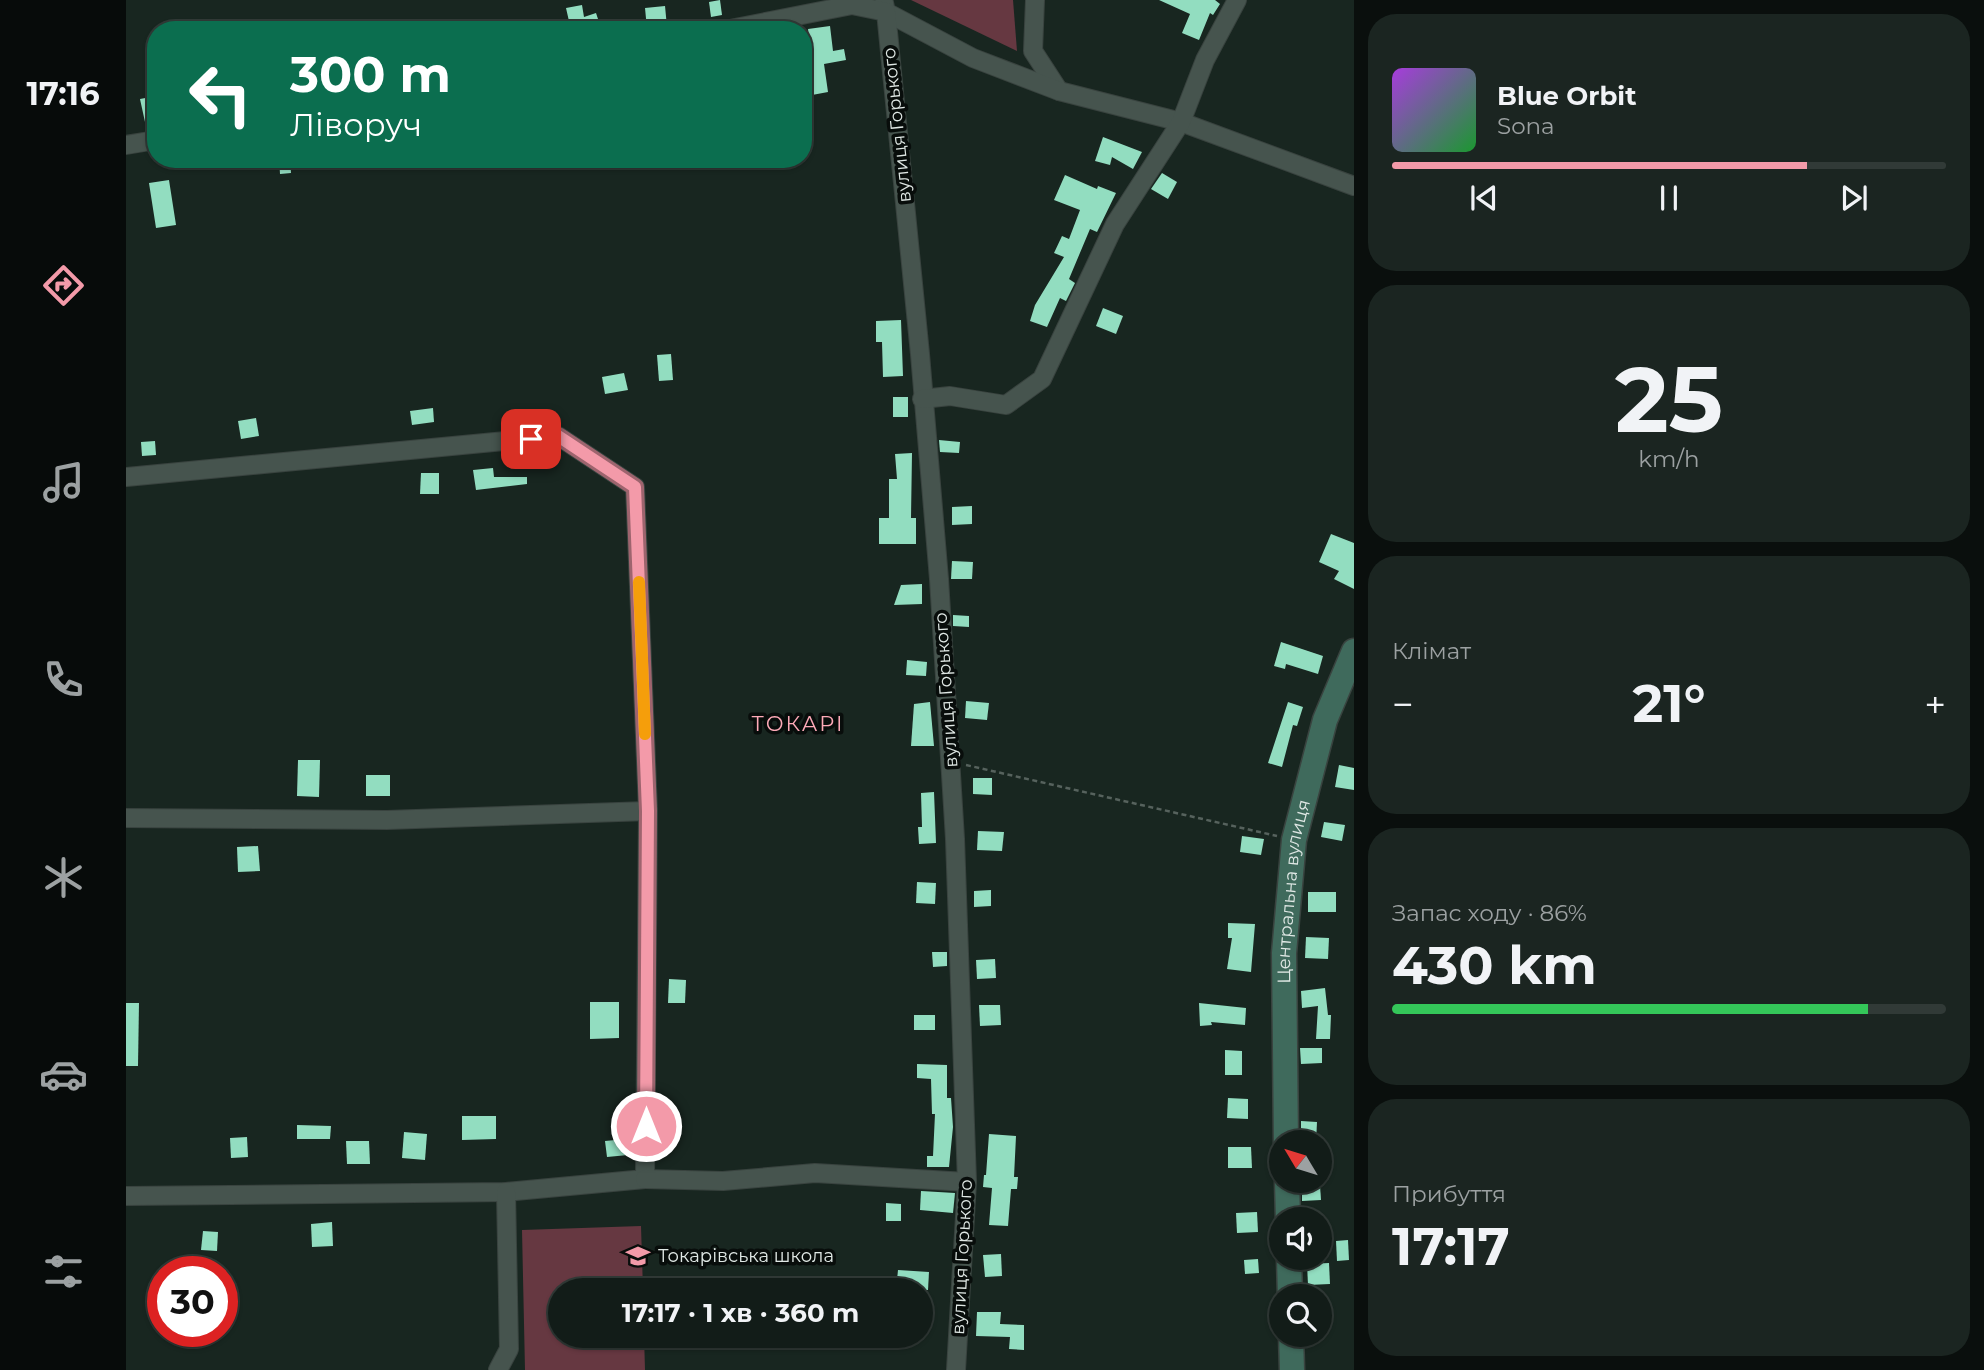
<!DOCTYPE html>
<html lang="uk">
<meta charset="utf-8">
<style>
:root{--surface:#121c18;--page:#1b2521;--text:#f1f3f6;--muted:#9ca1a2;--line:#313a37;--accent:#f39aa9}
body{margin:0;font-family:Montserrat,sans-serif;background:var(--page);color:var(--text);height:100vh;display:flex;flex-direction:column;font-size:26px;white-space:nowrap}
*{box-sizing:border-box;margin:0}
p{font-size:23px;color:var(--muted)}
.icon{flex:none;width:38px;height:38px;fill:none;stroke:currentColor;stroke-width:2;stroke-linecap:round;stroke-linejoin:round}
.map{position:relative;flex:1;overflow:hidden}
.details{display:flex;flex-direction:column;gap:14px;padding:14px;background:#0a0f0d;width:630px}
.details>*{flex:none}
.banner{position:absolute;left:21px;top:21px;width:665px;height:147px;border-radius:28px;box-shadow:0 2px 5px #0004,0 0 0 2px var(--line);background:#0b6e4f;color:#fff;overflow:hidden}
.needle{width:46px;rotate:308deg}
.fabs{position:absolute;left:1143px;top:1130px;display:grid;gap:14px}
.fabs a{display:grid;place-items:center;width:63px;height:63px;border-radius:50%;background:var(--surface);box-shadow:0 2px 5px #0004,0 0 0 2px var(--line);font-size:35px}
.speed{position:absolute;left:21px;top:1256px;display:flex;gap:14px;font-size:35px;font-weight:700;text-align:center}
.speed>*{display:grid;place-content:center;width:91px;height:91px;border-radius:50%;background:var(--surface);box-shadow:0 2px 5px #0004,0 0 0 2px var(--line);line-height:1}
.speed .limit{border:10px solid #d22;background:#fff;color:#111}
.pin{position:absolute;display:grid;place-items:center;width:60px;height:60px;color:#fff;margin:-30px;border-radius:14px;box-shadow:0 4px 10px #0006}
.me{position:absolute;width:77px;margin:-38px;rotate:0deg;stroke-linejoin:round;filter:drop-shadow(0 0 5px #0008)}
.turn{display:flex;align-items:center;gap:24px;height:147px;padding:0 28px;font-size:32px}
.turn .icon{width:91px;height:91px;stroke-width:2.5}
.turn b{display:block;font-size:49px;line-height:60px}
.big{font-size:52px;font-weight:700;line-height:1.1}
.details .widget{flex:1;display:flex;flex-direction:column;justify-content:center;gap:10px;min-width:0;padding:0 24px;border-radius:28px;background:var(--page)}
.details .dial{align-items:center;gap:0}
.dial b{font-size:91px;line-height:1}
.song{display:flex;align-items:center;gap:21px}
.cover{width:84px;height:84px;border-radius:10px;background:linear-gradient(135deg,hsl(280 70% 55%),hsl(130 70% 35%))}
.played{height:7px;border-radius:4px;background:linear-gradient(90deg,var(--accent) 75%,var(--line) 75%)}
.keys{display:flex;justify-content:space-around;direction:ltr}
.heat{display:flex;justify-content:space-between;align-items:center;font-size:38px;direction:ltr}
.charge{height:10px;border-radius:5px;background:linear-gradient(90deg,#34c759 86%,var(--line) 0)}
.trip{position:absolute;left:422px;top:1278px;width:385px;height:70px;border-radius:35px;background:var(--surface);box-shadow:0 2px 5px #0004,0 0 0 2px var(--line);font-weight:700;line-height:70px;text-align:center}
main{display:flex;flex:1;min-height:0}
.tab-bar{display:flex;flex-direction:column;width:126px;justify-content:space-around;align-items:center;background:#070b0a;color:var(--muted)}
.tab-bar .icon{width:49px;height:49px}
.tab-bar .on{color:var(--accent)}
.tab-bar b{font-size:32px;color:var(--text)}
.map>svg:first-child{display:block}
.green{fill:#663841}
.building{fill:#92ddc0}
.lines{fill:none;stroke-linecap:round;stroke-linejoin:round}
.street-casing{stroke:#39433f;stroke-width:20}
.secondary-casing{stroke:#39433f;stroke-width:27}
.path{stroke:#56625d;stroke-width:2.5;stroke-dasharray:5 3.5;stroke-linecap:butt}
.street{stroke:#46544e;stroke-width:18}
.secondary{stroke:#3f6a5c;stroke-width:24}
.route-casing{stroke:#9e646e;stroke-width:18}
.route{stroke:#f39aa9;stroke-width:12}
.slow{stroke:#f59e0b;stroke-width:12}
.labels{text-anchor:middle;stroke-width:7;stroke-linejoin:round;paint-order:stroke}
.street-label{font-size:18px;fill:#e0e8e5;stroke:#080d0b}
.poi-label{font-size:18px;fill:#e0e8e5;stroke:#080d0b;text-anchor:start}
.quarter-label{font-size:21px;letter-spacing:2px;fill:#feaab8;stroke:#080d0b}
</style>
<main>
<nav class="tab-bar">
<b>17:16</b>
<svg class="icon on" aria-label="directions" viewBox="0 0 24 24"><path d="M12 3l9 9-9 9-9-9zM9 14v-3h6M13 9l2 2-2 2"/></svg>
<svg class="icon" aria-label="music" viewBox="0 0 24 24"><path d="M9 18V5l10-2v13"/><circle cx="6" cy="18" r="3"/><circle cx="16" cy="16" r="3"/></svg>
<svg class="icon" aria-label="phone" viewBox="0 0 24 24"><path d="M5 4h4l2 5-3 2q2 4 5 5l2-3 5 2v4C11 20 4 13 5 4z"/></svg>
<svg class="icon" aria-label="climate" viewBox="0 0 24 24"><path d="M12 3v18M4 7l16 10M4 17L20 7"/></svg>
<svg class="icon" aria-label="car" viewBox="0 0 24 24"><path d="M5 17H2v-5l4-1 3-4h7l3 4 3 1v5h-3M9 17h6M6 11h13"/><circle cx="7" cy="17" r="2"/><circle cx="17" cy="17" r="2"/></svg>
<svg class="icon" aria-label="filters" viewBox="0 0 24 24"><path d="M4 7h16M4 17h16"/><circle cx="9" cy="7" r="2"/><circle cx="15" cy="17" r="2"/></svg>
</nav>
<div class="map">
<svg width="1228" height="1370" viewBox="0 0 1228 1370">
<rect width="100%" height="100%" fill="#182620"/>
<g class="green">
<polygon points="785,0 887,0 891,51"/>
<polygon points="515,1226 517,1290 434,1290 434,1335 518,1335 519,1370 399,1370 396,1230"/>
</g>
<g class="building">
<polygon points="594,0 596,15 585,17 583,2"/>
<polygon points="1033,0 1089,0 1094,4 1087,15 1084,13 1073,40 1056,33 1064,14"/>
<polygon points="456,5 458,17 470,13 474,25 456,30 445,30 440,8"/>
<polygon points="539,6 541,27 521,29 519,8"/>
<polygon points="704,26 707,51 718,49 720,60 698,64 702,92 686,95 682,71 687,70 682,29"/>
<polygon points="30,96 30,119 19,122 14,99"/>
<polygon points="977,137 1016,152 1007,169 986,157 984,165 969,161"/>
<polygon points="153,159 164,159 165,173 154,174"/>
<polygon points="1036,173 1051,182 1042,199 1025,189"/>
<polygon points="939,175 971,189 972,186 990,193 971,232 964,229 943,279 949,283 940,301 934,298 921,327 904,321 909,305 938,257 928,253 936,236 943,239 954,210 928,200"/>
<polygon points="43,180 50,225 30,228 23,183"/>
<polygon points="977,308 997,316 990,334 970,326"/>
<polygon points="775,320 777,376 757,377 756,342 750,342 750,321"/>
<polygon points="545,354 547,380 533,381 531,355"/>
<polygon points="498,373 502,390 479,394 476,377"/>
<rect x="767" y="397" width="15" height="20"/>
<polygon points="307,408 308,422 286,425 284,411"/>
<polygon points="130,418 133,436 115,439 112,421"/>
<polygon points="813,440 834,442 833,453 814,452"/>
<polygon points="29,441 30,455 16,456 15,442"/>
<polygon points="786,453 785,518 790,518 790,544 753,544 753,518 763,518 763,479 771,479 769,454"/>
<polygon points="367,468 368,477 401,477 401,484 350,490 347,470"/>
<polygon points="295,473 313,473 313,494 294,494"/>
<polygon points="846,506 846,524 826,525 826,507"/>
<polygon points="1205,534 1228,543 1228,589 1208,579 1213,571 1193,562"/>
<polygon points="826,561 847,562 846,579 825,579"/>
<polygon points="796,584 796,604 768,605 775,585"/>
<polygon points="827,615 843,616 843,627 827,626"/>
<polygon points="1155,642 1197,656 1192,674 1160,664 1159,669 1148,666"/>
<polygon points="781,660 801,662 800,676 780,675"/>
<polygon points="840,701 863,703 861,720 839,718"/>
<polygon points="804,702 808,746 785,746 788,704"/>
<polygon points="1162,702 1177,707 1171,726 1167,725 1156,767 1142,763"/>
<polygon points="172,760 194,760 193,797 171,796"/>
<polygon points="1213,765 1228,768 1228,790 1209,787"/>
<rect x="240" y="775" width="24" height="21"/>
<polygon points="847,778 866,778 866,795 847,794"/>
<polygon points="808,792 810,843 793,844 792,827 796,827 795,793"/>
<polygon points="1198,822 1219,825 1216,841 1195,837"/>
<polygon points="852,831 878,832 876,851 851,850"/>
<polygon points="1116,836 1138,839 1135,855 1114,852"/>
<polygon points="132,846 134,871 112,872 111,847"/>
<polygon points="791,882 810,883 809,904 790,903"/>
<polygon points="865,890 865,906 848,907 848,891"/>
<rect x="1182" y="892" width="28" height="20"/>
<polygon points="1102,923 1129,924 1125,972 1101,969 1106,938 1102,938"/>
<polygon points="1180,937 1203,938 1202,959 1179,958"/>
<polygon points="806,952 821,952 821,966 807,967"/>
<polygon points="869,959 870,978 851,979 850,960"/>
<polygon points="543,979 560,980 559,1003 542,1003"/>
<polygon points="1199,988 1202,1015 1205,1015 1204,1039 1190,1039 1192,1006 1176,1008 1175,991"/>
<polygon points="464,1002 493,1002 493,1038 464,1039"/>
<polygon points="0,1003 13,1003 12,1066 0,1066"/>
<polygon points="1073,1003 1120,1008 1119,1025 1085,1022 1086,1025 1074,1026"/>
<polygon points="853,1005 874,1005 875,1025 854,1026"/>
<rect x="788" y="1015" width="21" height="15"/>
<polygon points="1174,1048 1196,1048 1196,1063 1175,1064"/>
<polygon points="1099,1050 1116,1051 1116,1075 1099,1075"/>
<polygon points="791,1064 821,1065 821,1098 825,1098 827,1127 823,1167 801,1167 801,1156 807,1156 809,1114 806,1114 805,1079 791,1078"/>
<polygon points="1102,1098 1122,1099 1122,1119 1101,1118"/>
<polygon points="336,1116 370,1116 370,1139 336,1140"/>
<polygon points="1175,1121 1191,1122 1190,1143 1175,1142"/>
<polygon points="171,1125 205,1126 204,1139 171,1139"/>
<polygon points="278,1132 301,1134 299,1160 276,1158"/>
<polygon points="863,1134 890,1136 888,1177 892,1177 891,1189 885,1189 882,1226 863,1225 866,1188 857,1187 858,1175 860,1175"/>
<polygon points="121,1137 122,1157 105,1158 104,1138"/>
<polygon points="500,1139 502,1155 481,1157 479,1141"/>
<polygon points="220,1141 243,1141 244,1164 221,1164"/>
<polygon points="1102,1147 1125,1147 1126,1168 1102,1168"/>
<polygon points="1194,1185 1195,1200 1176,1201 1176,1186"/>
<polygon points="795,1191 829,1193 827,1213 794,1210"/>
<polygon points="760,1203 775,1204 775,1221 760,1221"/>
<polygon points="1131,1212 1132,1232 1111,1233 1110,1213"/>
<polygon points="206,1222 207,1246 186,1247 185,1224"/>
<polygon points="77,1231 92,1232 91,1251 75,1250"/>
<polygon points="1222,1240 1223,1260 1211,1261 1210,1241"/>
<polygon points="875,1254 876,1276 859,1277 857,1255"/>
<polygon points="1132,1259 1133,1273 1119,1274 1118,1260"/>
<polygon points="1203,1263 1204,1284 1182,1285 1181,1264"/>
<polygon points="772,1270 803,1272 802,1290 770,1290"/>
<polygon points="851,1312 875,1312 874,1324 898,1325 898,1350 883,1349 884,1337 850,1336"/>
</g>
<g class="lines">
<g class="street-casing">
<g id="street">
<polyline points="909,0 907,51 933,91"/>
<polyline points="758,3 760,12 847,58 933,91 1055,122 1228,186"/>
<polyline points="599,30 726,5 760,12 794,354 813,579 829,839 841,1182 830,1370"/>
<polyline points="0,145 30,140"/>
<polyline points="796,399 824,396 880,405 916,379 989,224 1055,122 1079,60 1111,0"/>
<polyline points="0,477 432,436 509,487 522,811 519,1179 380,1192 0,1196"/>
<polyline points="0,818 261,820 522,811"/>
<polyline points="519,1179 597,1181 689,1173 841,1182"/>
<polyline points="372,1370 383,1349 380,1192"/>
</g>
</g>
<g class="secondary-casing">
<g id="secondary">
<path id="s1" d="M 1160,1143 L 1158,953 L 1168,840 L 1199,720 L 1228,651"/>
<polyline points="1161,1181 1162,1220"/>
<polyline points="1163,1258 1164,1297"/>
<polyline points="1165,1335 1166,1370"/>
</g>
</g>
<polyline class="path" points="840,765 1151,836"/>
<use href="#street" class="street"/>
<use href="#secondary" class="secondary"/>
</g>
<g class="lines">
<g class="route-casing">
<polyline id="route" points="405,439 432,436 509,487 522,811 520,1126"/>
</g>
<use href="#route" class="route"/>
<polyline class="slow" points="513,582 519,734"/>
</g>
<defs>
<g id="school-bare" transform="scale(1.89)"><path d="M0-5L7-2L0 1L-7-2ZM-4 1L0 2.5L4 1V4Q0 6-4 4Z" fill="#f39aa9" stroke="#080d0b" stroke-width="2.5" paint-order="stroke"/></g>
</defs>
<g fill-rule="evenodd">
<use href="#school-bare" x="512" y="1256"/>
</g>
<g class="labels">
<g class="street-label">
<text transform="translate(771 125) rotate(-96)" y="6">вулиця Горького</text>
<text transform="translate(820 690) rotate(-94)" y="6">вулиця Горького</text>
<text dy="6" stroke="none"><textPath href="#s1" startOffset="252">Центральна вулиця</textPath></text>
<text transform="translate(836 1257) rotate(-87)" y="6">вулиця Горького</text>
</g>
<g class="poi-label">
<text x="532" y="1262">Токарівська школа</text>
</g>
<g class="quarter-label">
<text x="672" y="731">ТОКАРІ</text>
</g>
</g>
</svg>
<div class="fabs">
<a><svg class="needle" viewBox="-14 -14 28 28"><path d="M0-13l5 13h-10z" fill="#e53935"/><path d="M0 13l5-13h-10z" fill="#9ca1a2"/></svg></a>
<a><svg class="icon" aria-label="sound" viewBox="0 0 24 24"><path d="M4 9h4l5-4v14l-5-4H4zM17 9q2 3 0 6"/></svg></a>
<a><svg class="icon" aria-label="search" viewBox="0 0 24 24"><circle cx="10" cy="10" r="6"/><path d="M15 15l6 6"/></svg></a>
</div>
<div class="speed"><div class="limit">30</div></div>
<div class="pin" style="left:405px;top:439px;background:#d93025"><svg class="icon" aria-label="arrive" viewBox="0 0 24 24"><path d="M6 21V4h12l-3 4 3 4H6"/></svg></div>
<svg class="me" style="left:520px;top:1126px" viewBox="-20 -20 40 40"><circle r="17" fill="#f39aa9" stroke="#fff" stroke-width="3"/><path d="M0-11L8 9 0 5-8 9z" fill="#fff"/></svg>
<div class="trip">17:17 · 1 хв · 360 m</div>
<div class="banner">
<div class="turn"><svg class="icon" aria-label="left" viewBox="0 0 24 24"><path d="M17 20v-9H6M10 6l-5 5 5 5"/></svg><div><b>300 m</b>Ліворуч</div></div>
</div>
</div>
<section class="details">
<div class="widget">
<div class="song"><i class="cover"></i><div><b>Blue Orbit</b><p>Sona</p></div></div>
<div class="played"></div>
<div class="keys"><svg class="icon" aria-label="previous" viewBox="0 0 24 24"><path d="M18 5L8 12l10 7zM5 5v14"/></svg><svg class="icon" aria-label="pause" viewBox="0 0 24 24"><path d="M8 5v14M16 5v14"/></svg><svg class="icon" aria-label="next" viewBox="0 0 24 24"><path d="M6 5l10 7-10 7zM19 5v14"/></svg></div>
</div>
<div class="widget dial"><b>25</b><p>km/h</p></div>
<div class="widget"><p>Клімат</p>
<div class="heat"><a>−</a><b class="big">21°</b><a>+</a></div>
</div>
<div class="widget"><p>Запас ходу · 86%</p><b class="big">430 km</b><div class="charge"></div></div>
<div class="widget"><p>Прибуття</p><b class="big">17:17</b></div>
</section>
</main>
